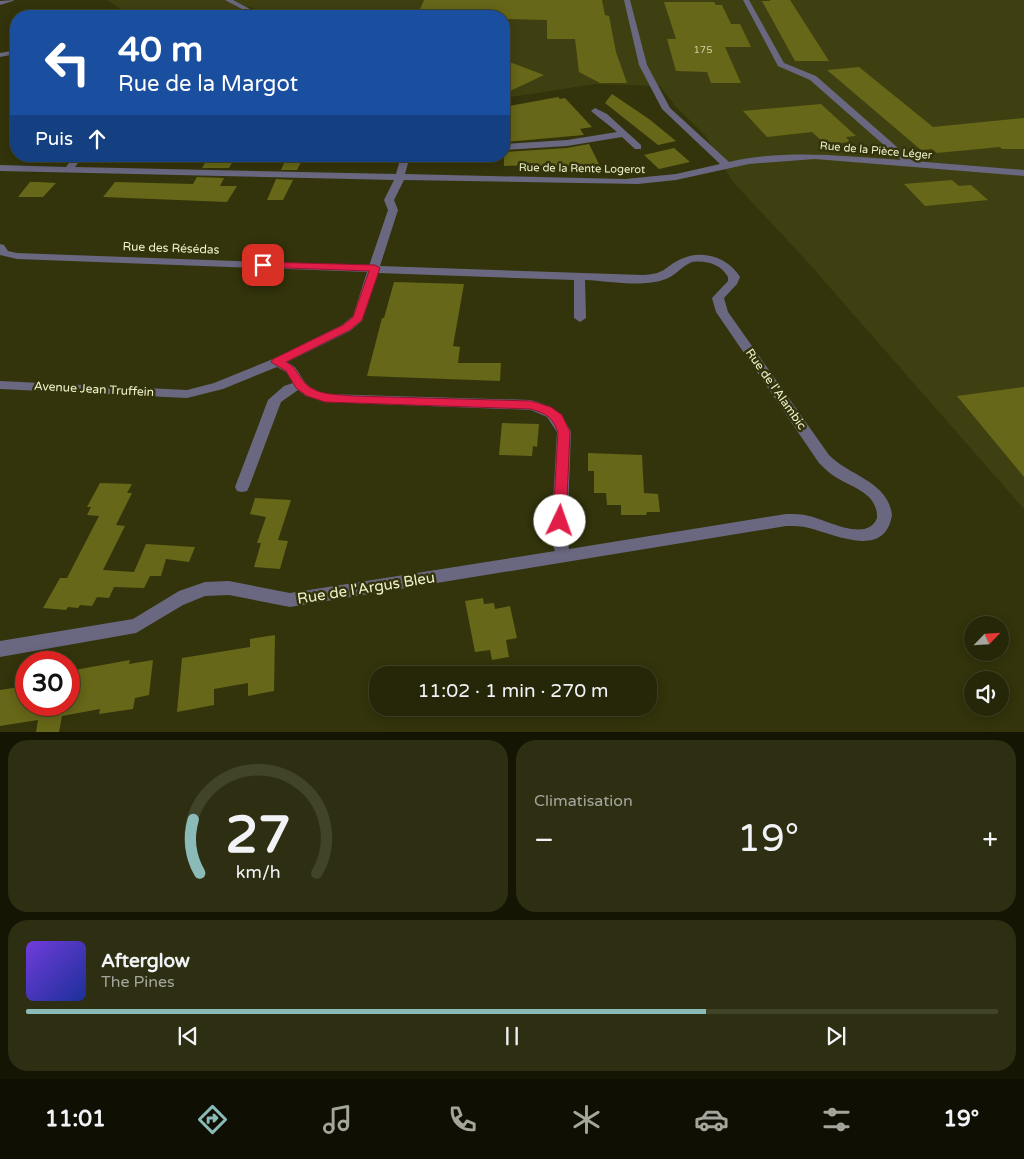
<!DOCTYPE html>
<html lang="fr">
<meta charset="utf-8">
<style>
:root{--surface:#262708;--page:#2e2f12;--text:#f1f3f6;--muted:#a4a59c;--line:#424429;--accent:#8bbbb9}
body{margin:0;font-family:"Varela Round",sans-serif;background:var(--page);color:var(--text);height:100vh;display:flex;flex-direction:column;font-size:19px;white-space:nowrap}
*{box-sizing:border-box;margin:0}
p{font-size:16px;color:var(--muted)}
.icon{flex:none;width:28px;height:28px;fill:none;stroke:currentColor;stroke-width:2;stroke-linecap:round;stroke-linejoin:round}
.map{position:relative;height:732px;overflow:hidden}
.drawer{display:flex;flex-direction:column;gap:8px;padding:8px;background:#151504;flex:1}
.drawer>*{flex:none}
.top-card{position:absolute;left:10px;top:10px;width:500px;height:152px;border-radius:20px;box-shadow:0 2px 12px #0003,0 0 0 1px var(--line);background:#1a4fa0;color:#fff;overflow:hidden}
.needle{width:32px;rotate:65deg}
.fabs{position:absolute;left:964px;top:616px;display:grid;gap:10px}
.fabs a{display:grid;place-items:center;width:45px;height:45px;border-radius:50%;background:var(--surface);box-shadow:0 2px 12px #0003,0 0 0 1px var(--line);font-size:25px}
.speed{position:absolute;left:15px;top:651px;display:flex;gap:10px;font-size:25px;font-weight:700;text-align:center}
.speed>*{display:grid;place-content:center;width:65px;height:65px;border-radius:50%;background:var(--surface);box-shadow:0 2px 12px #0003,0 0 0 1px var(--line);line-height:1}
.speed .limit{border:8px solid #d22;background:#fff;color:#111}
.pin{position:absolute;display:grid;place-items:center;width:42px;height:42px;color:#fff;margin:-21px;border-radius:10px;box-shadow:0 2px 8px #0006}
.me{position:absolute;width:55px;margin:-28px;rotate:3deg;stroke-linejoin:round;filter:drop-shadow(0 0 4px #0008)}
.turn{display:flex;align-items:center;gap:18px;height:105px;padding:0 25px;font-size:22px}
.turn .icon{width:65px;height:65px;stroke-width:2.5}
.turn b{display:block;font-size:35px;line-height:42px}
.then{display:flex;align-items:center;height:48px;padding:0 25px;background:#0003;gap:10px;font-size:19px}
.big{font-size:38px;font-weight:600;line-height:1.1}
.drawer .widget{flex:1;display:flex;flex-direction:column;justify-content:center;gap:8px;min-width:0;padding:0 18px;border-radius:20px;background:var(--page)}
.drawer .dial{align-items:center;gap:0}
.dial svg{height:130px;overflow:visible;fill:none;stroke:var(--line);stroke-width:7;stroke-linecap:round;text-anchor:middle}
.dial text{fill:var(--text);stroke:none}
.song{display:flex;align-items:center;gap:15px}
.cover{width:60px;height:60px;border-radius:8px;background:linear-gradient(135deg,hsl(260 70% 55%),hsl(230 70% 35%))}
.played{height:5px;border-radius:2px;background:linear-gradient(90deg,var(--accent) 70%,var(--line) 70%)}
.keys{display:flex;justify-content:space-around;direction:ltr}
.heat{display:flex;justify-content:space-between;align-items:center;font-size:28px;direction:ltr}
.drawer .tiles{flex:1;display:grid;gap:8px;grid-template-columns:1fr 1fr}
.widget:last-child{grid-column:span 2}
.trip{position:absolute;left:369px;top:666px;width:288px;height:50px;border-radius:20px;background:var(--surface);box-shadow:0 2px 12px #0003,0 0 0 1px var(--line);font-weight:600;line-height:50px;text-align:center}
.dock{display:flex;height:80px;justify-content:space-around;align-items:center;background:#0f1003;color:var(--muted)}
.dock .icon{width:35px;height:35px}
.dock .selected{color:var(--accent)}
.dock b{font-size:22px;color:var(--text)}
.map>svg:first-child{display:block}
.built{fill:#3f4011}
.building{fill:#666718}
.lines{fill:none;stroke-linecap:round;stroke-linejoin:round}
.street{fill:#6a6781;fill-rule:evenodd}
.route{fill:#e11d48;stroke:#92132f}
.labels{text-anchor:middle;stroke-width:5;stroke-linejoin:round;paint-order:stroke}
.number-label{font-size:10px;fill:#cdcf9f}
.far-street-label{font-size:11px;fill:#eff2cc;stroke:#33340b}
.street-label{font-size:12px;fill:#eff2cc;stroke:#33340b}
.near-street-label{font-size:15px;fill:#eff2cc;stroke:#33340b}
</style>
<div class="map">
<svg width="1024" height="732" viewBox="0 0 1024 732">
<rect width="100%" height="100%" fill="#33340b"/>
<polygon class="built" points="107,0 1024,0 1024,509 805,259 733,182 705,135 676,107 660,86 595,84 504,98 504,16 271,16 251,7 198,16 126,16 121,9"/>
<g class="building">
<polygon points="424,0 602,0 605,15 609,16 616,52 627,83 600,83 579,72 575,39 547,39 547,20 504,19 504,16 417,16"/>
<polygon points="770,0 790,0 829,61 795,61 762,1 770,1"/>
<polygon points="664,2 714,2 716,5 722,5 731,24 740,24 751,47 725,47 741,83 711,83 707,72 676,71 667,39 676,39"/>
<polygon points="504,60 544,75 504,94"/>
<polygon points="859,67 933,127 1024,118 1024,149 1002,149 1000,147 937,153 932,149 921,150 827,70"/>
<polygon points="612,94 649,119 676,141 658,145 605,103"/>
<polygon points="558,97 560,99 565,98 592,127 580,129 584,135 504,142 504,107"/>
<polygon points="821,104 856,136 846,137 850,142 825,144 812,132 767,137 743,111"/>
<polygon points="589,144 599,164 534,168 534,165 504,166 504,152 567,148"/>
<polygon points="674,148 690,162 659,169 644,155"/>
<polygon points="209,156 233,156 231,159 234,159 229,168 202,168"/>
<polygon points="287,156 304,156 297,170 281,170"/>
<polygon points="197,177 224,178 220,186 237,186 227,202 103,197 115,182 193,184"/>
<polygon points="276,179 293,180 283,200 267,200"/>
<polygon points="952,180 959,186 971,185 988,200 925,206 904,184"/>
<polygon points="30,182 38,182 56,183 43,197 18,197"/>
<polygon points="394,282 464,284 453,346 460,347 458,363 501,363 500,381 367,376 382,318 384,318"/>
<polygon points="1024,387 1024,477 957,396"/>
<polygon points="502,423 539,424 537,447 533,446 532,456 499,455"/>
<polygon points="588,453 642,455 644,493 658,494 660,512 647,512 646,515 621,515 621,505 607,505 606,493 594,493 594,471 588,471"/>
<polygon points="100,483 132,484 127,493 132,493 116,525 125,526 103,570 134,572 146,544 195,547 189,562 166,559 161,576 150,576 144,588 114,587 109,598 97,597 92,606 80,605 78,608 68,607 66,610 43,608 60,578 67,578 99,516 87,515 91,507 87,507"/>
<polygon points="255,498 291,500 278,540 288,541 280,569 254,567 261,543 257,543 266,517 250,514"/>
<polygon points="483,598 484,604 494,603 495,609 510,606 517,638 506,640 509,657 492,660 490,650 475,652 465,601"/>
<polygon points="275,635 274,691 248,696 248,683 214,689 214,705 177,712 182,658 250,647 250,639"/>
<polygon points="130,660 129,664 153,660 149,695 135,698 133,709 99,714 100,709 62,716 59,732 36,732 38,720 0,726 0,690 26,686 26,705 69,705 69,671"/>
</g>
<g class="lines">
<g class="street">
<polygon points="14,0 13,1 0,5 0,1"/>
<polygon points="225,0 233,0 263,16 255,16"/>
<path d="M 624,0 L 630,0 L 647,65 L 670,108 L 729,162 C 786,149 843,156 901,160 L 810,80 L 778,66 L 743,0 L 749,0 L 784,63 L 816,76 L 913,161 L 1024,170 L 1024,176 L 815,159 L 749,164 L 676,180 L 638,184 L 404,180 L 394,200 L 398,210 L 380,266 L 643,275 C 666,274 664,267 681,259 C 702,249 728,257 740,277 L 737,284 L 724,298 L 728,312 L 829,455 C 849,476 888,481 892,515 C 885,560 834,534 809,528 C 802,526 794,526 786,526 L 290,607 L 229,595 L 205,596 L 183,605 L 136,633 L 0,657 L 0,641 L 133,619 L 179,591 L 205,582 L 229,581 L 290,593 L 555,551 L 551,539 L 557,432 L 547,417 L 531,410 L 325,402 L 306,396 L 298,390 L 281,402 L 249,487 L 247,491 L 242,492 L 237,491 L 235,487 L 268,400 L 284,386 L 293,383 L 286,372 L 277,367 L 223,389 L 187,398 L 0,389 L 0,381 L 187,390 L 214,383 L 273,359 L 342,325 L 353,316 L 367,272 L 17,259 L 0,255 L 0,244 L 4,245 L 8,251 L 17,253 L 369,266 L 388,210 L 384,200 L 394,180 L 0,171 L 0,165 L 66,167 L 74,156 L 83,156 L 75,167 L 396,174 L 401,156 L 410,156 L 405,174 L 625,179 L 676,174 L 720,164 L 662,109 L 639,65 ZM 692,262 C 706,260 721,264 728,277 L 728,281 L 712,298 L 716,312 L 819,463 C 825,469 830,474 837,478 C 854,488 878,494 877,518 C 867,543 827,520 809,516 C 802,514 794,514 786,514 L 569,549 L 567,539 L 571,432 C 562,412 551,406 531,400 L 326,394 C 318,391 309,388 304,381 C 298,372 297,367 287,362 L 350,331 L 362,321 L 378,273 L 574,280 L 574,318 L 580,322 L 586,318 L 585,280 C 610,281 642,288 666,279 C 676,275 682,266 692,262 Z"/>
<polygon points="16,50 16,54 0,57 0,53"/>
<path d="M 595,108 L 607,114 L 641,145 L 641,149 L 635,149 L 622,137 L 567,146 L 504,150 L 504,144 L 567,140 L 617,132 C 609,125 599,118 591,111 Z"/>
</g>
</g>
<path class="route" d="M 263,262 L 375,265 L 380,268 L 362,320 L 350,330 L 286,362 C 296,367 297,374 304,382 C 316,396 337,394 353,396 L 531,401 L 551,407 L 562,415 L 570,432 L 566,521 L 564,525 L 560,527 L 555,525 L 553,521 L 558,432 C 552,417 547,414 531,409 L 325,402 L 307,396 L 296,388 L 286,371 L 271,362 L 273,359 L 343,325 L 353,317 L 369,271 L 260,267 L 260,263 Z"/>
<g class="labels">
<g class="number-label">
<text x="703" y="53">175</text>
</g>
<g class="far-street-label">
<text transform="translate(876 150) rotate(5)" y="4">Rue de la Pièce Léger</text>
<text transform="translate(582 168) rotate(1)" y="4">Rue de la Rente Logerot</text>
</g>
<g class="street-label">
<text transform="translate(171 248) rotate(2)" y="4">Rue des Résédas</text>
<text transform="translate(94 389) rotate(3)" y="4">Avenue Jean Truffein</text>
<text transform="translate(776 389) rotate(55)" y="4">Rue de l'Alambic</text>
</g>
<g class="near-street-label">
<text transform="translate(366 588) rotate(-9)" y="5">Rue de l'Argus Bleu</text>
</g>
</g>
</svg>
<div class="fabs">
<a><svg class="needle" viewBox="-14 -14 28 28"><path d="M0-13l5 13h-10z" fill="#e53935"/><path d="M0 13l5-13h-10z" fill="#a4a59c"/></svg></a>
<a><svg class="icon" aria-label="sound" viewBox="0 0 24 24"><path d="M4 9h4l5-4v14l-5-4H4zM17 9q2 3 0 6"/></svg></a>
</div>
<div class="speed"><div class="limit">30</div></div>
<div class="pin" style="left:263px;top:265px;background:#d93025"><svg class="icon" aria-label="arrive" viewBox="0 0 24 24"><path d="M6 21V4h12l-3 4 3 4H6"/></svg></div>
<svg class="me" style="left:560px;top:521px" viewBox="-20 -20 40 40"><circle r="19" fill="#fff"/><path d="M0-13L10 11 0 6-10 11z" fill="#e11d48"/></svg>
<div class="trip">11:02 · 1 min · 270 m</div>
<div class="top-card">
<div class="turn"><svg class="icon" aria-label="left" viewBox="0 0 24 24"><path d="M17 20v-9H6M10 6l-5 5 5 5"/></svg><div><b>40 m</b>Rue de la Margot</div></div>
<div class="then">Puis<svg class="icon" aria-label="ahead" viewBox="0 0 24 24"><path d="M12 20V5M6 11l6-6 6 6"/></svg></div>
</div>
</div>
<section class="drawer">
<div class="tiles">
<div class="widget dial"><svg viewBox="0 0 100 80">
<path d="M14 69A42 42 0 1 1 86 69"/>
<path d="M14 69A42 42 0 0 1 10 36" stroke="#8bbbb9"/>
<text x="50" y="56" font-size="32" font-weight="700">27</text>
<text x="50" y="72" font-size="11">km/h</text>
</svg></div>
<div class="widget"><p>Climatisation</p>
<div class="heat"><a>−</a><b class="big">19°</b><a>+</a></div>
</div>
<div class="widget">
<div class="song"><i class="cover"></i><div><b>Afterglow</b><p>The Pines</p></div></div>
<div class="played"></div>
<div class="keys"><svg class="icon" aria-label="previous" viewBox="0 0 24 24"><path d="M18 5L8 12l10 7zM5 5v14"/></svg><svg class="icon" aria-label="pause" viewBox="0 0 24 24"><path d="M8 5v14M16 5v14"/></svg><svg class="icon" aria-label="next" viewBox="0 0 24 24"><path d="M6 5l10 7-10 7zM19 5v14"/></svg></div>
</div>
</div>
</section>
<nav class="dock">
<b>11:01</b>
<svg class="icon selected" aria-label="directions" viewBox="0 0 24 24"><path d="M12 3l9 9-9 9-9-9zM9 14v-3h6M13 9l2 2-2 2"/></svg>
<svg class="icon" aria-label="music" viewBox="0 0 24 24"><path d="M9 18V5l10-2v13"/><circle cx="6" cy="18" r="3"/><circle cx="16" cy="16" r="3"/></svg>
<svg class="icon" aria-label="phone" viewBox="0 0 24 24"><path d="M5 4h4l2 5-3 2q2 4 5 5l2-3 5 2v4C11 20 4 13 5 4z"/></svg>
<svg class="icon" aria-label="climate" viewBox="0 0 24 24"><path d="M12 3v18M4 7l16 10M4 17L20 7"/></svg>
<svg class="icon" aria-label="car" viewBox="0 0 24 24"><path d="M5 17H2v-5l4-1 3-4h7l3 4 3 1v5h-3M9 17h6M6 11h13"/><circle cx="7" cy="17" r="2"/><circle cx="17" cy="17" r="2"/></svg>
<svg class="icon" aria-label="filters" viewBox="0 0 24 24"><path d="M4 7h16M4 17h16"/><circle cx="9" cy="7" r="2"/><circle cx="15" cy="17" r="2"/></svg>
<b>19°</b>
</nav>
